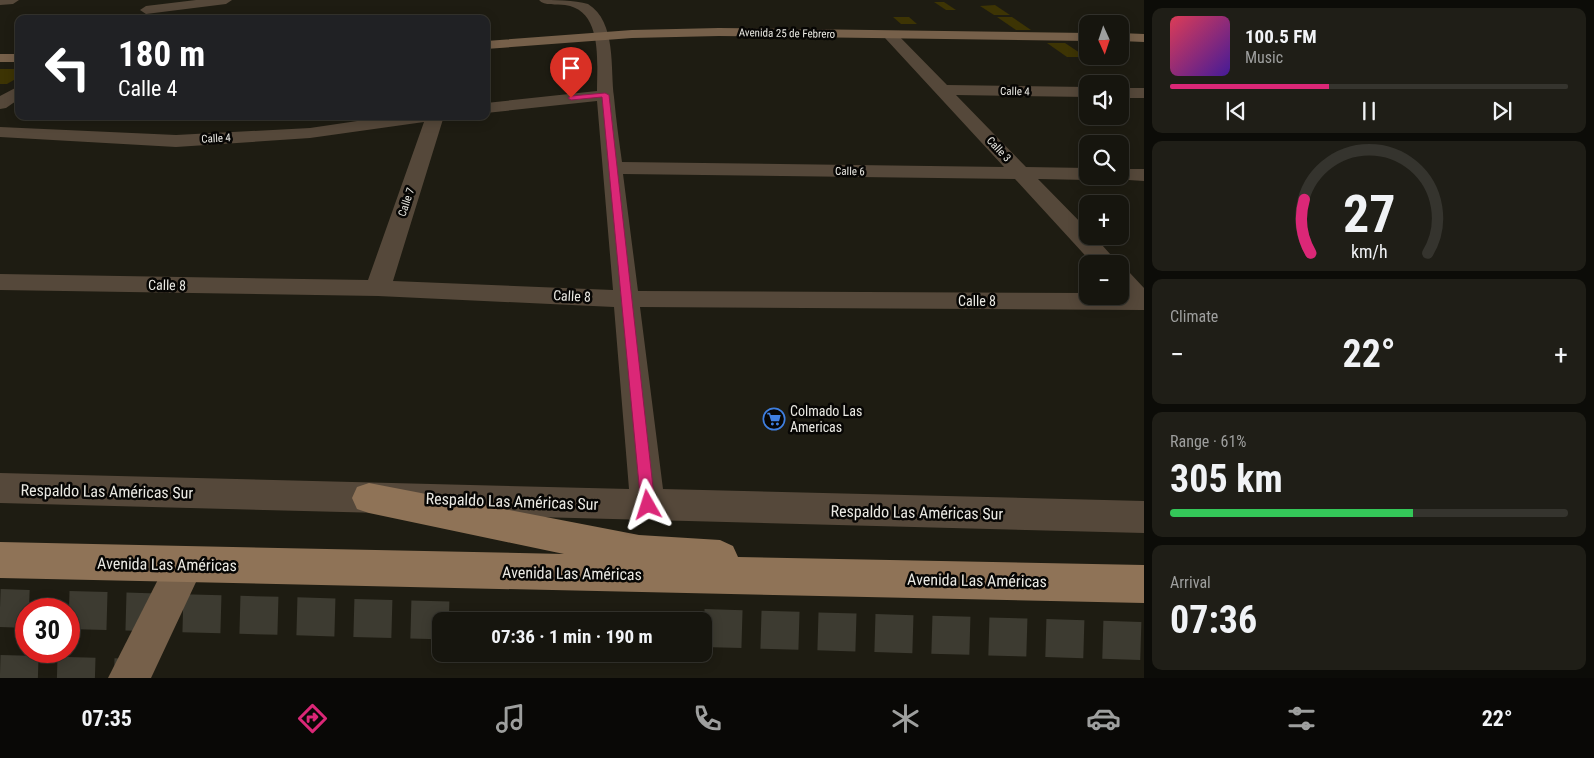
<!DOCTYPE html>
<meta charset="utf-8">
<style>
:root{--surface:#16150e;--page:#1f1e17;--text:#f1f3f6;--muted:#9e9f9e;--line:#35342e;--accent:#db2777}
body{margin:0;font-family:"Roboto Condensed",sans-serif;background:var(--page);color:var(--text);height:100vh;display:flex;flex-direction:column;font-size:19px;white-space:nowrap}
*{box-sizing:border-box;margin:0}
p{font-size:16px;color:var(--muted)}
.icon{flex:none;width:28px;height:28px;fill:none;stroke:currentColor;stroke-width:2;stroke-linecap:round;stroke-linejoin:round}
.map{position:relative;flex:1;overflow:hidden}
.details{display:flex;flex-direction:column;gap:8px;padding:8px;background:#0c0c08;width:450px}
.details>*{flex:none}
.top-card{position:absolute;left:15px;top:15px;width:475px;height:105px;border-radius:10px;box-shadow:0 2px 12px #0003,0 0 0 1px var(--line);background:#202124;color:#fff;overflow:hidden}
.needle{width:32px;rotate:177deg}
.buttons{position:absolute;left:1079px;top:15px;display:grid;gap:10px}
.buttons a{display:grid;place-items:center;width:50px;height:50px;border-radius:10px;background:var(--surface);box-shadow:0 2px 12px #0003,0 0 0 1px var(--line);font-size:25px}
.speed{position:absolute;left:15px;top:598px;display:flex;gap:10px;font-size:25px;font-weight:700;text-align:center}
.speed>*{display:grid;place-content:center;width:65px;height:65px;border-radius:50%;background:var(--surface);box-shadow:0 2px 12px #0003,0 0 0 1px var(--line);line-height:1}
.speed .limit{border:8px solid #d22;background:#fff;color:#111}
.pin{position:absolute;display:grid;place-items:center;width:42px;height:42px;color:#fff;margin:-51px -21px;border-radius:50% 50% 50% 0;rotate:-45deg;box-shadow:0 0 5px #0007}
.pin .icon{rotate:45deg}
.me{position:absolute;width:55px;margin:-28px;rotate:354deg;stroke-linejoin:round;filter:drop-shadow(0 0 4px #0008)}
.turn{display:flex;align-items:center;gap:18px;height:105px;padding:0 20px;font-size:22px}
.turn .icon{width:65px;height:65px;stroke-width:2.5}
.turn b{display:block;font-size:35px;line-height:42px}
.big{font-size:38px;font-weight:700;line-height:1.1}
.details .tile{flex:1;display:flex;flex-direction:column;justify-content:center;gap:8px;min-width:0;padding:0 18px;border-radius:10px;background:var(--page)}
.details .dial{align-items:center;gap:0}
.dial svg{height:130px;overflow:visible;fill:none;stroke:var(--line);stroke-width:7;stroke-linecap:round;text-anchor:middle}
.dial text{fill:var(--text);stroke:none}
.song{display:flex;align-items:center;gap:15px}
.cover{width:60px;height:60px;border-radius:8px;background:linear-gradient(135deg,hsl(350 70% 55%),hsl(260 70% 35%))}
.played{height:5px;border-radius:2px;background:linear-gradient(90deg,var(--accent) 40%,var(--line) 40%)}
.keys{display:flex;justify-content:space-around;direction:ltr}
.heat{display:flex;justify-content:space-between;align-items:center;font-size:28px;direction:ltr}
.charge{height:8px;border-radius:4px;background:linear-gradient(90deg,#34c759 61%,var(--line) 0)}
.trip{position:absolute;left:432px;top:612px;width:280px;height:50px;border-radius:10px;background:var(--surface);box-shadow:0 2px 12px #0003,0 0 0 1px var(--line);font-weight:700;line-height:50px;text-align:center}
.tab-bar{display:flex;height:80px;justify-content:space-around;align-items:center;background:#090806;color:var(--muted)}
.tab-bar .icon{width:35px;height:35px}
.tab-bar .selected{color:var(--accent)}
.tab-bar b{font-size:22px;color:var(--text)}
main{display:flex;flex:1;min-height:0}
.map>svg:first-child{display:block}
.building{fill:#3d3404}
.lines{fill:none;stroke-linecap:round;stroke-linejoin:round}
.highway-tunnel{stroke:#3d3b31;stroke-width:38;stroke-dasharray:38 19;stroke-linecap:butt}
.street{fill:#55483a;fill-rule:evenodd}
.secondary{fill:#76604a;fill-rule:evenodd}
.primary{fill:#8f7357;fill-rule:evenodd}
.route{fill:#db2777;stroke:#8e194d}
.labels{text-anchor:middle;stroke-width:5;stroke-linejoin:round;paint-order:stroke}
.far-street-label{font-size:11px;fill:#eae9e3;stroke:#070604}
.street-label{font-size:14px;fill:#eae9e3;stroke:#070604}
.poi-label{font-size:14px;fill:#eae9e3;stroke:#070604;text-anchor:start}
.near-street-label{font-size:16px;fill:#eae9e3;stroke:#070604}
</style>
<main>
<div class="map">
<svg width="1144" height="678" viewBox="0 0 1144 678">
<rect width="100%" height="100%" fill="#1e1c12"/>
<g class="building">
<polygon points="934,2 944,2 956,10 946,10"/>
<polygon points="995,5 1010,15 994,15 980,6"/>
<polygon points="893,17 909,17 917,24 901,24"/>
<polygon points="997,17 1012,17 1031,30 1016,30"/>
<polygon points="1047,43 1065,43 1086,57 1067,57"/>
<polygon points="0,69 19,69 19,77 7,84 0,84"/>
</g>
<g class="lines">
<g class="highway-tunnel">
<polyline points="0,608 29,609"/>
<polyline points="69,610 463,621"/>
<polyline points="704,628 1144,641"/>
<polyline points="0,674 138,678"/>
</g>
<g class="street">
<polygon points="0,0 19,0 13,4 0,5"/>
<polygon points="196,0 232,0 226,4 146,14 140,10 146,6"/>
<path d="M 539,0 C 553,0 575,0 588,4 C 617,22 610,69 614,97 C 616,119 619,141 622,162 L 1004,167 L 885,38 L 883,35 L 890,31 L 895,32 L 947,85 L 1088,87 L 1088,97 L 956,95 L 1026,167 L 1088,168 L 1088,176 L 1097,176 L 1088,180 L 1038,179 L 1088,230 L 1088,236 L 1094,236 L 1119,264 L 1093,264 L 1015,179 L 623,174 L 638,291 L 1088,293 L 1088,296 L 1120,296 L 1120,269 L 1129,272 L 1144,288 L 1144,310 L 640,307 L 663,489 L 1144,501 L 1144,533 L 0,503 L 0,473 L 629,489 L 614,307 L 378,296 L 0,290 L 0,274 L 368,280 L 424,122 L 310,138 L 176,147 L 0,137 L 0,127 L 176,135 L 310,128 L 391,116 L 444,116 L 393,281 L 613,290 L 597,101 L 486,113 L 486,103 L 597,91 C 597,62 603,10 565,5 C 557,4 544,6 539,0 Z"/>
<polygon points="19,86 19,99 6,108 0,109 0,96"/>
<rect x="1120" y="88" width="24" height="10"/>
<polygon points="1120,169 1144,169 1144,181 1113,179 1111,176 1120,176"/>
</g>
<g class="secondary">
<polygon points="719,28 1088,33 1088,41 719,36 632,38 486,49 486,41 632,30"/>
<polygon points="1120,33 1144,34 1144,42 1120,41"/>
<rect x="0" y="54" width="19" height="8"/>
<polygon points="185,547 198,552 204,565 151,678 108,678 172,552"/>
</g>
<polygon class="primary" points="369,483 639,535 720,540 733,546 738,557 1144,565 1144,603 0,578 0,542 564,554 369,513 357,509 352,498 357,487"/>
</g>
<polygon class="route" points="605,93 609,95 655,505 653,510 648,511 643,510 641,505 602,97 571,100 568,98 571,96"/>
<defs>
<g id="supermarket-ring" transform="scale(1.125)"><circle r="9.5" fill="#070604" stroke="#3f7fe0" stroke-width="1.5"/><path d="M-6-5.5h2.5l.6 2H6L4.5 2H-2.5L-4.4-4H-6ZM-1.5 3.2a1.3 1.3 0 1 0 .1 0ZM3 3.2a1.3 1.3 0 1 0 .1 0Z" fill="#3f7fe0"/></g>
</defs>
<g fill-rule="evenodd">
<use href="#supermarket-ring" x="774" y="419"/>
</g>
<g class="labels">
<g class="far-street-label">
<text transform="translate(787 33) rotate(1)" y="4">Avenida 25 de Febrero</text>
<text transform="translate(1015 91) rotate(1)" y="4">Calle 4</text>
<text transform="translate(216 138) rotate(-3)" y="4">Calle 4</text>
<text transform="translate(999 149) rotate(47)" y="4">Calle 3</text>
<text transform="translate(850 171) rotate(1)" y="4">Calle 6</text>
<text transform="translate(406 202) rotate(-71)" y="4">Calle 7</text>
</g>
<g class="street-label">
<text transform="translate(167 285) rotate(1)" y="5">Calle 8</text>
<text transform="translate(572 296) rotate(3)" y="5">Calle 8</text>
<text x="977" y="306">Calle 8</text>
</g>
<g class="poi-label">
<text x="790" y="416">Colmado Las<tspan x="790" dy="16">Americas</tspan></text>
</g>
<g class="near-street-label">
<text transform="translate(107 491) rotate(1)" y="6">Respaldo Las Américas Sur</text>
<text transform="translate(512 501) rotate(2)" y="6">Respaldo Las Américas Sur</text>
<text transform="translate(917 512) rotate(1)" y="6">Respaldo Las Américas Sur</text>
<text transform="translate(167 564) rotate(1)" y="6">Avenida Las Américas</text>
<text transform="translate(572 573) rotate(1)" y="6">Avenida Las Américas</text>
<text transform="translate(977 580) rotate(1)" y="6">Avenida Las Américas</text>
</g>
</g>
</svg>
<div class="buttons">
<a><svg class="needle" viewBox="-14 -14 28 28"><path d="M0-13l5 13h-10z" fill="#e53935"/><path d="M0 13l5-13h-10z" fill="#9e9f9e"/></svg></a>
<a><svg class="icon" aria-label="sound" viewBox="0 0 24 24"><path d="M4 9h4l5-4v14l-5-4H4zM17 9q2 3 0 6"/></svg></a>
<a><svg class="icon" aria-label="search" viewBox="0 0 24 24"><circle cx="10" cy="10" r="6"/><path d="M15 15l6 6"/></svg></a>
<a>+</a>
<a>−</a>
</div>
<div class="speed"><div class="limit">30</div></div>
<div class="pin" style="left:571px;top:98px;background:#d93025"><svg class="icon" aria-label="arrive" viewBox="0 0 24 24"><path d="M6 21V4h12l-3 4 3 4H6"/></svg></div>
<svg class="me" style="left:648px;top:505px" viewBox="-20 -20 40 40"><path d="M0-17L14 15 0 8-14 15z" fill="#db2777" stroke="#fff" stroke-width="4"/></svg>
<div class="trip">07:36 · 1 min · 190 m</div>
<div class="top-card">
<div class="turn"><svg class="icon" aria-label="left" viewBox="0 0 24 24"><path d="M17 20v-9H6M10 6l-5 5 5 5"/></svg><div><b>180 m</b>Calle 4</div></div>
</div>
</div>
<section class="details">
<div class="tile">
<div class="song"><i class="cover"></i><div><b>100.5 FM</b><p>Music</p></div></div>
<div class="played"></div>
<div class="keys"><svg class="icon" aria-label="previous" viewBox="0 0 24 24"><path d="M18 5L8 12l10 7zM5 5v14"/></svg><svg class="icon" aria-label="pause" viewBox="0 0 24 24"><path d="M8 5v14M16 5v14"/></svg><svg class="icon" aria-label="next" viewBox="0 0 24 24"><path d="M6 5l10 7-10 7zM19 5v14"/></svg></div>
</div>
<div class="tile dial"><svg viewBox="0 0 100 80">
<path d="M14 69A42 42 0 1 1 86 69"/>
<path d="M14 69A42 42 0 0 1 10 36" stroke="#db2777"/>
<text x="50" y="56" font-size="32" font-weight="700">27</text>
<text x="50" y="72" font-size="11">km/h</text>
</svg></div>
<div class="tile"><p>Climate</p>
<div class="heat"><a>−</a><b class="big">22°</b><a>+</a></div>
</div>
<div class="tile"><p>Range · 61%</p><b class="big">305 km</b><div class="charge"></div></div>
<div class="tile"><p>Arrival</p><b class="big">07:36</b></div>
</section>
</main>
<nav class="tab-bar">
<b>07:35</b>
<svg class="icon selected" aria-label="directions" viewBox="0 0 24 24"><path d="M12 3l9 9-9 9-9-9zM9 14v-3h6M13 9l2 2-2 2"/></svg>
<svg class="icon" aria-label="music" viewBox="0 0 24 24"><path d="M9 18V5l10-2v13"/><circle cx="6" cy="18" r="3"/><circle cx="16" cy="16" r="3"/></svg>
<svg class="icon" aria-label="phone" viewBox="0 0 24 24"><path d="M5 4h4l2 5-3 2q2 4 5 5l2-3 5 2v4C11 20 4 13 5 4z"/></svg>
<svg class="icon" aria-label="climate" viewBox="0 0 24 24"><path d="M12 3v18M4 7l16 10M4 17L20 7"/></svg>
<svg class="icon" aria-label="car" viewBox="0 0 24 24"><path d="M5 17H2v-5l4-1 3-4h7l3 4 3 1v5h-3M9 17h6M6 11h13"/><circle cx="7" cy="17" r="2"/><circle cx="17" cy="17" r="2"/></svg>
<svg class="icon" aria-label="filters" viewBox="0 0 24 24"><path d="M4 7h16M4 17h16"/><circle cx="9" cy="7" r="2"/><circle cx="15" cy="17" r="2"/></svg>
<b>22°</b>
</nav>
